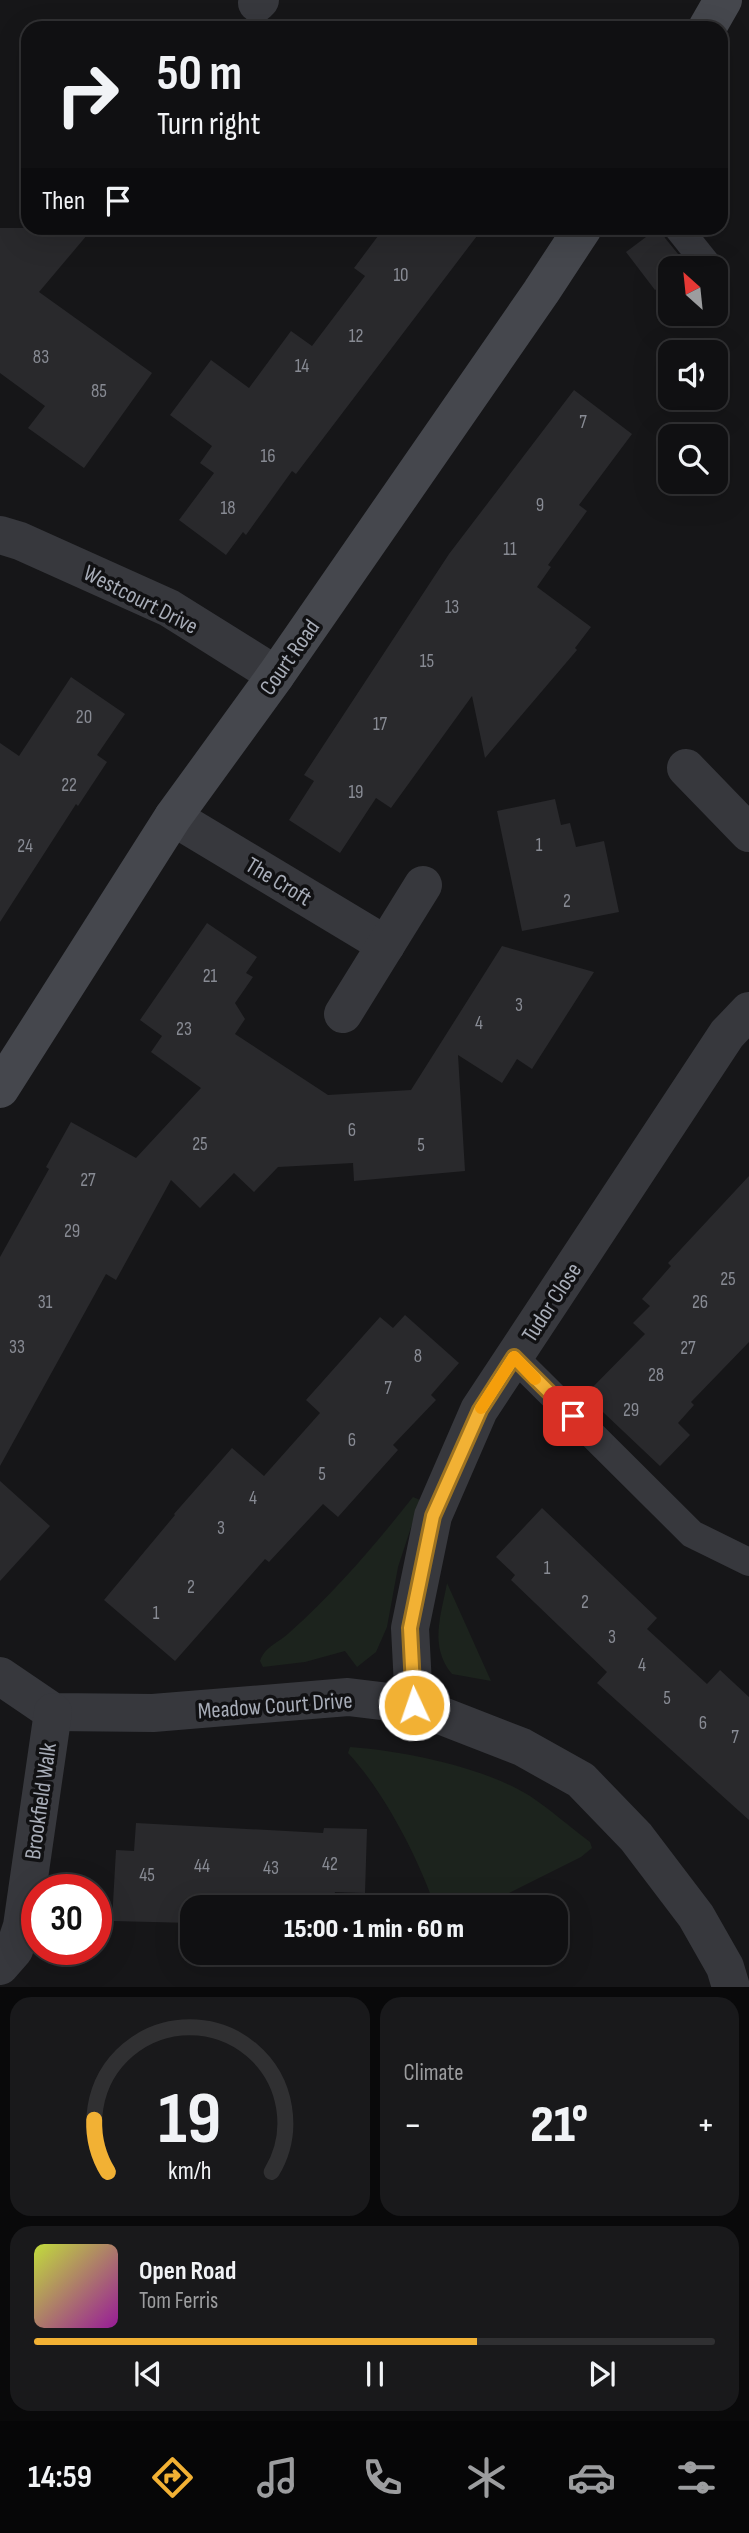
<!DOCTYPE html>
<meta charset="utf-8">
<style>
:root{--surface:#101012;--page:#19191b;--text:#f1f3f6;--muted:#9c9d9f;--line:#303032;--accent:#f2b134}
body{margin:0;font-family:"Sofia Sans Condensed",sans-serif;background:var(--page);color:var(--text);height:100vh;display:flex;flex-direction:column;font-size:26px;white-space:nowrap}
*{box-sizing:border-box;margin:0}
p{font-size:23px;color:var(--muted)}
.icon{flex:none;width:38px;height:38px;fill:none;stroke:currentColor;stroke-width:2;stroke-linecap:round;stroke-linejoin:round}
.map{position:relative;height:1987px;overflow:hidden}
.details{display:flex;flex-direction:column;gap:10px;padding:10px;background:#09090a;flex:1}
.details>*{flex:none}
.top-card{position:absolute;left:21px;top:21px;width:707px;height:214px;border-radius:21px;box-shadow:0 7px 28px #0002,0 0 0 2px var(--line);background:#101012;color:var(--text);overflow:hidden}
.needle{width:46px;rotate:333deg}
.tools{position:absolute;left:658px;top:256px;display:grid;gap:14px}
.tools a{display:grid;place-items:center;width:70px;height:70px;border-radius:14px;background:var(--surface);box-shadow:0 7px 28px #0002,0 0 0 2px var(--line);font-size:35px}
.speed{position:absolute;left:21px;top:1874px;display:flex;gap:14px;font-size:35px;font-weight:700;text-align:center}
.speed>*{display:grid;place-content:center;width:91px;height:91px;border-radius:50%;background:var(--surface);box-shadow:0 7px 28px #0002,0 0 0 2px var(--line);line-height:1}
.speed .limit{border:10px solid #d22;background:#fff;color:#111}
.pin{position:absolute;display:grid;place-items:center;width:60px;height:60px;color:#fff;margin:-30px;border-radius:14px;box-shadow:0 4px 10px #0006}
.me{position:absolute;width:77px;margin:-38px;rotate:357deg;stroke-linejoin:round;filter:drop-shadow(0 0 5px #0008)}
.turn{display:flex;align-items:center;gap:24px;height:147px;padding:0 21px;font-size:32px}
.turn .icon{width:91px;height:91px;stroke-width:2.5}
.turn b{display:block;font-size:49px;line-height:60px}
.then{display:flex;align-items:center;height:66px;padding:0 21px;background:#0003;gap:14px;font-size:26px}
.big{font-size:52px;font-weight:800;line-height:1.1}
.details .card{flex:1;display:flex;flex-direction:column;justify-content:center;gap:10px;min-width:0;padding:0 24px;border-radius:21px;background:var(--page)}
.details .dial{align-items:center;gap:0}
.dial svg{height:182px;overflow:visible;fill:none;stroke:var(--line);stroke-width:7;stroke-linecap:round;text-anchor:middle}
.dial text{fill:var(--text);stroke:none}
.song{display:flex;align-items:center;gap:21px}
.cover{width:84px;height:84px;border-radius:10px;background:linear-gradient(135deg,hsl(70 70% 55%),hsl(300 70% 35%))}
.played{height:7px;border-radius:4px;background:linear-gradient(90deg,var(--accent) 65%,var(--line) 65%)}
.keys{display:flex;justify-content:space-around;direction:ltr}
.heat{display:flex;justify-content:space-between;align-items:center;font-size:38px;direction:ltr}
.details .tiles{flex:1;display:grid;gap:10px;grid-template-columns:1fr 1fr}
.card:last-child{grid-column:span 2}
.trip{position:absolute;left:180px;top:1895px;width:388px;height:70px;border-radius:21px;background:var(--surface);box-shadow:0 7px 28px #0002,0 0 0 2px var(--line);font-weight:800;line-height:70px;text-align:center}
.dock{display:flex;height:112px;justify-content:space-around;align-items:center;background:#060607;color:var(--muted)}
.dock .icon{width:49px;height:49px}
.dock .selected{color:var(--accent)}
.dock b{font-size:32px;color:var(--text)}
.map>svg:first-child{display:block}
.green{fill:#1c231d}
.building{fill:#29292c}
.lines{fill:none;stroke-linecap:round;stroke-linejoin:round}
.lane{stroke:#37383d;stroke-width:28}
.street{stroke:#37383d;stroke-width:38}
.secondary{stroke:#45474d;stroke-width:38}
.route-casing{stroke:#9d7322;stroke-width:18}
.route{stroke:#f2b134;stroke-width:12}
.slow{stroke:#f59e0b;stroke-width:12}
.labels{text-anchor:middle;stroke-width:7;stroke-linejoin:round;paint-order:stroke}
.number-label{font-size:19px;fill:#888b94}
.street-label{font-size:23px;fill:#a8adb8;stroke:#111113}
</style>
<div class="map">
<svg width="749" height="1987" viewBox="0 0 749 1987">
<rect width="100%" height="100%" fill="#161618"/>
<g class="green">
<path d="M 413,1497 L 420,1500 L 398,1567 L 387,1627 L 376,1652 L 357,1667 L 345,1651 L 305,1662 L 263,1667 L 260,1661 C 265,1646 279,1643 290,1632 C 336,1591 375,1545 413,1497 Z"/>
<path d="M 447,1583 L 491,1681 L 452,1674 C 429,1646 441,1616 447,1583 Z"/>
<path d="M 350,1747 C 403,1751 484,1767 530,1796 C 551,1810 570,1827 590,1842 L 592,1848 L 581,1857 L 481,1907 L 435,1907 C 419,1859 383,1790 348,1753 Z"/>
</g>
<g class="building">
<polygon points="0,228 93,228 39,292 152,373 84,468 28,428 45,406 0,373"/>
<polygon points="384,228 483,228 296,474 292,471 246,535 243,532 226,555 179,520 214,473 200,463 212,446 170,415 211,360 249,388 291,331 312,346 365,276 354,268"/>
<polygon points="658,228 662,228 665,238 687,265 683,268 670,268 670,278 655,290 626,252"/>
<polygon points="574,390 632,434 579,505 587,511 548,565 551,567 537,587 591,627 575,648 577,650 485,758 472,696 391,808 376,798 340,853 289,820 314,781 304,775 449,554"/>
<polygon points="71,677 125,714 97,755 107,762 78,806 76,804 0,922 0,743 19,756"/>
<polygon points="555,799 561,825 570,823 576,847 604,841 619,912 522,931 497,811"/>
<polygon points="207,923 257,957 246,973 253,977 235,1003 245,1019 235,1034 328,1095 411,1090 502,946 594,972 532,1069 517,1059 502,1083 458,1055 465,1171 354,1181 353,1163 278,1167 254,1192 234,1173 200,1208 171,1180 116,1280 106,1274 0,1466 0,1257 49,1169 46,1167 71,1122 136,1158 201,1088 151,1052 162,1036 140,1020"/>
<polygon points="749,1176 749,1342 691,1402 694,1405 678,1423 690,1435 660,1466 585,1395 645,1334 633,1323 650,1306 642,1299 671,1266 668,1263"/>
<polygon points="405,1315 459,1363 431,1395 436,1400 393,1445 398,1450 338,1517 323,1504 269,1562 265,1559 175,1661 104,1600 175,1515 174,1514 232,1448 264,1476 320,1413 306,1400 380,1317 393,1328"/>
<polygon points="0,1481 50,1526 0,1581"/>
<polygon points="542,1508 657,1618 647,1629 707,1684 720,1670 749,1697 749,1820 597,1683 607,1672 511,1580 515,1575 496,1557"/>
<polygon points="136,1823 323,1833 324,1828 367,1829 365,1893 335,1892 333,1905 317,1904 317,1908 192,1908 192,1923 112,1921 116,1850 134,1851"/>
</g>
<g class="lines">
<g class="lane">
<polyline points="678,228 710,268"/>
<polyline points="514,1357 692,1534 749,1562"/>
</g>
<g class="street">
<polyline points="257,3 260,0"/>
<polyline points="0,535 20,541 169,608 276,675"/>
<polyline points="686,768 749,833"/>
<polyline points="173,817 386,945"/>
<polyline points="343,1014 423,885"/>
<polyline points="0,1676 53,1712 153,1713 348,1697 414,1705 522,1747 581,1780 636,1837 696,1916 725,1967 731,1987"/>
<polyline points="414,1705 410,1628 433,1516 479,1410 727,1034 749,1011"/>
<polyline points="0,1966 14,1950 22,1926 53,1712"/>
</g>
<g class="secondary">
<polyline points="707,28 723,0"/>
<polyline points="0,1089 173,817 276,675 541,292 583,228"/>
</g>
</g>
<g class="lines">
<g class="route-casing">
<polyline id="route" points="414,1705 410,1628 433,1516 480,1410 514,1357 573,1416"/>
</g>
<use href="#route" class="route"/>
<polyline class="slow" points="481,1408 514,1357 535,1379"/>
</g>
<g class="labels">
<g class="number-label">
<text x="401" y="281">10</text>
<text x="356" y="342">12</text>
<text x="41" y="363">83</text>
<text x="302" y="372">14</text>
<text x="99" y="397">85</text>
<text x="583" y="428">7</text>
<text x="268" y="462">16</text>
<text x="540" y="511">9</text>
<text x="228" y="514">18</text>
<text x="510" y="555">11</text>
<text x="452" y="613">13</text>
<text x="427" y="667">15</text>
<text x="84" y="723">20</text>
<text x="380" y="730">17</text>
<text x="69" y="791">22</text>
<text x="356" y="798">19</text>
<text x="539" y="851">1</text>
<text x="25" y="852">24</text>
<text x="567" y="907">2</text>
<text x="210" y="982">21</text>
<text x="519" y="1011">3</text>
<text x="479" y="1029">4</text>
<text x="184" y="1035">23</text>
<text x="352" y="1136">6</text>
<text x="200" y="1150">25</text>
<text x="421" y="1151">5</text>
<text x="88" y="1186">27</text>
<text x="72" y="1237">29</text>
<text x="728" y="1285">25</text>
<text x="45" y="1308">31</text>
<text x="700" y="1308">26</text>
<text x="17" y="1353">33</text>
<text x="688" y="1354">27</text>
<text x="418" y="1362">8</text>
<text x="656" y="1381">28</text>
<text x="388" y="1394">7</text>
<text x="631" y="1416">29</text>
<text x="352" y="1446">6</text>
<text x="322" y="1480">5</text>
<text x="253" y="1504">4</text>
<text x="221" y="1534">3</text>
<text x="547" y="1574">1</text>
<text x="191" y="1593">2</text>
<text x="585" y="1608">2</text>
<text x="156" y="1619">1</text>
<text x="612" y="1643">3</text>
<text x="642" y="1671">4</text>
<text x="667" y="1704">5</text>
<text x="703" y="1729">6</text>
<text x="735" y="1743">7</text>
<text x="330" y="1870">42</text>
<text x="202" y="1872">44</text>
<text x="271" y="1874">43</text>
<text x="147" y="1881">45</text>
</g>
<g class="street-label">
<text transform="translate(141 599) rotate(27)" y="8">Westcourt Drive</text>
<text transform="translate(289 657) rotate(-55)" y="8">Court Road</text>
<text transform="translate(279 881) rotate(31)" y="8">The Croft</text>
<text transform="translate(551 1302) rotate(-57)" y="8">Tudor Close</text>
<text transform="translate(275 1705) rotate(-4)" y="8">Meadow Court Drive</text>
<text transform="translate(40 1801) rotate(-82)" y="8">Brookfield Walk</text>
</g>
</g>
</svg>
<div class="tools">
<a><svg class="needle" viewBox="-14 -14 28 28"><path d="M0-13l5 13h-10z" fill="#e53935"/><path d="M0 13l5-13h-10z" fill="#9c9d9f"/></svg></a>
<a><svg class="icon" aria-label="sound" viewBox="0 0 24 24"><path d="M4 9h4l5-4v14l-5-4H4zM17 9q2 3 0 6"/></svg></a>
<a><svg class="icon" aria-label="search" viewBox="0 0 24 24"><circle cx="10" cy="10" r="6"/><path d="M15 15l6 6"/></svg></a>
</div>
<div class="speed"><div class="limit">30</div></div>
<div class="pin" style="left:573px;top:1416px;background:#d93025"><svg class="icon" aria-label="arrive" viewBox="0 0 24 24"><path d="M6 21V4h12l-3 4 3 4H6"/></svg></div>
<svg class="me" style="left:414px;top:1705px" viewBox="-20 -20 40 40"><circle r="17" fill="#f2b134" stroke="#fff" stroke-width="3"/><path d="M0-11L8 9 0 5-8 9z" fill="#fff"/></svg>
<div class="trip">15:00 · 1 min · 60 m</div>
<div class="top-card">
<div class="turn"><svg class="icon" aria-label="right" viewBox="0 0 24 24"><path d="M7 20v-9h11M14 6l5 5-5 5"/></svg><div><b>50 m</b>Turn right</div></div>
<div class="then">Then<svg class="icon" aria-label="arrive" viewBox="0 0 24 24"><path d="M6 21V4h12l-3 4 3 4H6"/></svg></div>
</div>
</div>
<section class="details">
<div class="tiles">
<div class="card dial"><svg viewBox="0 0 100 80">
<path d="M14 69A42 42 0 1 1 86 69"/>
<path d="M14 69A42 42 0 0 1 8 46" stroke="#f2b134"/>
<text x="50" y="56" font-size="32" font-weight="700">19</text>
<text x="50" y="72" font-size="11">km/h</text>
</svg></div>
<div class="card"><p>Climate</p>
<div class="heat"><a>−</a><b class="big">21°</b><a>+</a></div>
</div>
<div class="card">
<div class="song"><i class="cover"></i><div><b>Open Road</b><p>Tom Ferris</p></div></div>
<div class="played"></div>
<div class="keys"><svg class="icon" aria-label="previous" viewBox="0 0 24 24"><path d="M18 5L8 12l10 7zM5 5v14"/></svg><svg class="icon" aria-label="pause" viewBox="0 0 24 24"><path d="M8 5v14M16 5v14"/></svg><svg class="icon" aria-label="next" viewBox="0 0 24 24"><path d="M6 5l10 7-10 7zM19 5v14"/></svg></div>
</div>
</div>
</section>
<nav class="dock">
<b>14:59</b>
<svg class="icon selected" aria-label="directions" viewBox="0 0 24 24"><path d="M12 3l9 9-9 9-9-9zM9 14v-3h6M13 9l2 2-2 2"/></svg>
<svg class="icon" aria-label="music" viewBox="0 0 24 24"><path d="M9 18V5l10-2v13"/><circle cx="6" cy="18" r="3"/><circle cx="16" cy="16" r="3"/></svg>
<svg class="icon" aria-label="phone" viewBox="0 0 24 24"><path d="M5 4h4l2 5-3 2q2 4 5 5l2-3 5 2v4C11 20 4 13 5 4z"/></svg>
<svg class="icon" aria-label="climate" viewBox="0 0 24 24"><path d="M12 3v18M4 7l16 10M4 17L20 7"/></svg>
<svg class="icon" aria-label="car" viewBox="0 0 24 24"><path d="M5 17H2v-5l4-1 3-4h7l3 4 3 1v5h-3M9 17h6M6 11h13"/><circle cx="7" cy="17" r="2"/><circle cx="17" cy="17" r="2"/></svg>
<svg class="icon" aria-label="filters" viewBox="0 0 24 24"><path d="M4 7h16M4 17h16"/><circle cx="9" cy="7" r="2"/><circle cx="15" cy="17" r="2"/></svg>
</nav>
